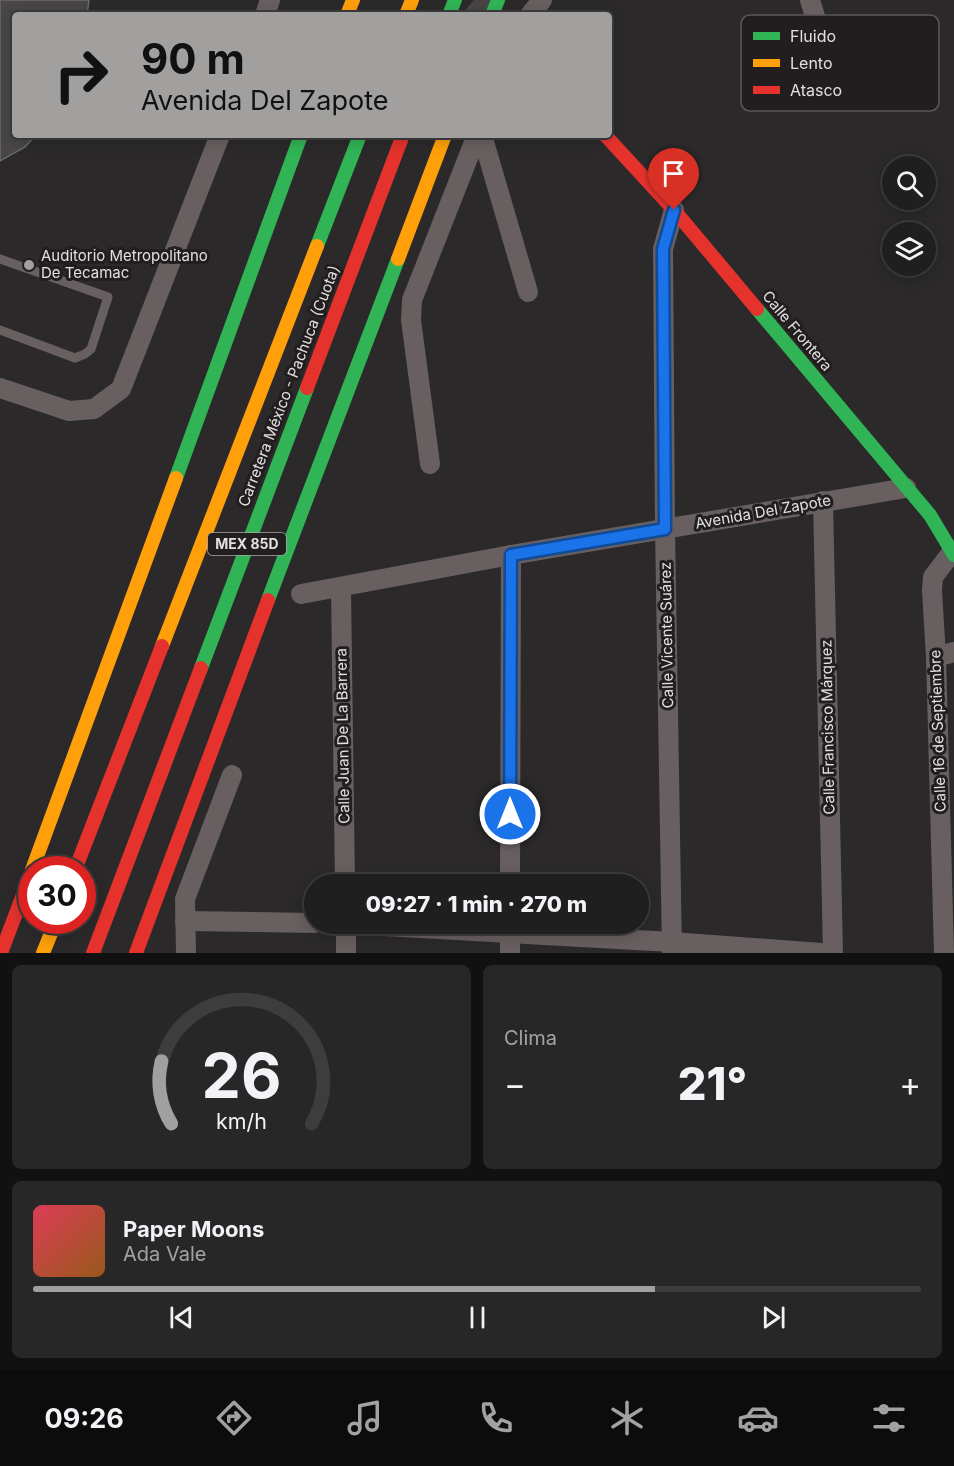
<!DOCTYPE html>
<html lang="es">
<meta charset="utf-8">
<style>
:root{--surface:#201f1f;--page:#282728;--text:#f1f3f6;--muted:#a2a2a4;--line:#3d3d3d;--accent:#a29f9f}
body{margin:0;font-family:Inter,sans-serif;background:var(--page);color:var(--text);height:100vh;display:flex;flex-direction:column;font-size:22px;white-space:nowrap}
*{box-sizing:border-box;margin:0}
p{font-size:20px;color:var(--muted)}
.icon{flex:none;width:33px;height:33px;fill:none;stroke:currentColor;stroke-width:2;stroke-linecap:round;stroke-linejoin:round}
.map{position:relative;height:953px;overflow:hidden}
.sheet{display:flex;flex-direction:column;gap:12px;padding:12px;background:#121111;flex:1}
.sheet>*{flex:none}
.hud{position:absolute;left:12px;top:12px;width:600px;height:126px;border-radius:6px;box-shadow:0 3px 15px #0003,0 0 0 2px var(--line);background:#a29f9f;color:#111;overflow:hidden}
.buttons{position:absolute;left:882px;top:156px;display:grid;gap:12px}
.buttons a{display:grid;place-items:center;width:54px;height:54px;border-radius:50%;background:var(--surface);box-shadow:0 3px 15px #0003,0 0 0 2px var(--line);font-size:30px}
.speed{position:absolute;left:18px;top:856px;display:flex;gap:12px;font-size:30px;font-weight:700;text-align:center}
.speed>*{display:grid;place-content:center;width:78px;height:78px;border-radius:50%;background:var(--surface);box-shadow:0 3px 15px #0003,0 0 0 2px var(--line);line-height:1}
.speed .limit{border:9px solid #d22;background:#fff;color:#111}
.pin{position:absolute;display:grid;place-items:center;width:51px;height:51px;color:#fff;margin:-62px -26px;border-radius:50% 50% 50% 0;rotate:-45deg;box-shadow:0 0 6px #0007}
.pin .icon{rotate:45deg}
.me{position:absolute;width:66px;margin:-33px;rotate:0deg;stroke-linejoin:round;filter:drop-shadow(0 0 4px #0008)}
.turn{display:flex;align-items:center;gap:21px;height:126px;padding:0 30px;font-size:27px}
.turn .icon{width:78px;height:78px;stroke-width:2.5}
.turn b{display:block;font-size:42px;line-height:51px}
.big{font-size:45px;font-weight:800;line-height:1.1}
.sheet .card{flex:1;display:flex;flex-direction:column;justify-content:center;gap:9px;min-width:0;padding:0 21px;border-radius:9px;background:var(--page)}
.sheet .dial{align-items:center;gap:0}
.dial svg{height:156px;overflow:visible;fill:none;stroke:var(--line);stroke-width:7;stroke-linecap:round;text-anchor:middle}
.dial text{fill:var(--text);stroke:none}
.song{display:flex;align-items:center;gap:18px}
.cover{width:72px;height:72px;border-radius:9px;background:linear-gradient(135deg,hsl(350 70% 55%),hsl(30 70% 35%))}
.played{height:6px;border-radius:3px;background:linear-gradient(90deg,var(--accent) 70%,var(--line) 70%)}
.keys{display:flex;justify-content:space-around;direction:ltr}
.heat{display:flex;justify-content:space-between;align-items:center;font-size:33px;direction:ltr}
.sheet .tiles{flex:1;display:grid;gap:12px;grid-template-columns:1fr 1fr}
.card:last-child{grid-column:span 2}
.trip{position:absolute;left:304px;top:874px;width:345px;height:60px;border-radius:30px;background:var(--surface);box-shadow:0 3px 15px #0003,0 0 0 2px var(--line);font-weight:800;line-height:60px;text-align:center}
.menu{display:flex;height:96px;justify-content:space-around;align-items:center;background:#0d0c0c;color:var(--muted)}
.menu .icon{width:42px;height:42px}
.menu .active{color:var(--accent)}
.menu b{font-size:27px;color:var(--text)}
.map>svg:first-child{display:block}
.building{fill:#484646;stroke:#6b6a6a;stroke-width:1.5}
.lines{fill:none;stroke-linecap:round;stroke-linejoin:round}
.secondary-tunnel{stroke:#464444;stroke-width:27;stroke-dasharray:27 14;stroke-linecap:butt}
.lane{stroke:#685f60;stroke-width:9}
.street{stroke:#685f60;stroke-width:20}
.fast{stroke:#30b455;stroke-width:14}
.slow{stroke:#ff9f0a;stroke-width:14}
.jam{stroke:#e5322d;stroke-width:14}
.route-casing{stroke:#114b97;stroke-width:15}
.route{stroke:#1a73e8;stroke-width:10}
.poi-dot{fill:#a29f9f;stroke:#221e1f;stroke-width:2}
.labels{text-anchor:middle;stroke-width:6;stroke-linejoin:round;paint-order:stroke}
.shield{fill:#221e1f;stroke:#a8a5a5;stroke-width:1.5}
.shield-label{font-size:14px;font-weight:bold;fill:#e2dfdf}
.poi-label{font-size:15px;fill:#e2dfdf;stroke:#221e1f;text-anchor:start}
.street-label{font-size:15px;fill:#e2dfdf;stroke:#221e1f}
.key{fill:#221e1f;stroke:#5c5859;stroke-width:1.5}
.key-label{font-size:16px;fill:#e2dfdf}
</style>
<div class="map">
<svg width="954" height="953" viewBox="0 0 954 953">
<rect width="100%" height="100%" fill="#2b2929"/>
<polygon class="building" points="0,0 89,0 87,15 15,15 15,135 36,135 25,147 0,161"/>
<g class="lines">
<polyline class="secondary-tunnel" points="474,0 491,15"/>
<polyline class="lane" points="0,259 108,297 91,349 85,354 75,358 0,330"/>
<g class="street">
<polyline points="810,0 836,85"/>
<polyline points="265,15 270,0"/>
<polyline points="530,15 542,0"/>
<polyline points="482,135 528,292"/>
<polyline points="0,388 69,411 94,409 121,389 220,135"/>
<polyline points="430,464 411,320 412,300 477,135"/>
<polyline points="823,501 833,953"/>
<polyline points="341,588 345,885"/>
<polyline points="301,594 511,555 906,488"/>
<polyline points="936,657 954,652"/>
<polyline points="510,885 511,555"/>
<polyline points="185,921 315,923"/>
<polyline points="346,924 346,953"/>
<polyline points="348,924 672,942 821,953"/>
<polyline points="186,953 185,899 232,775"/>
<polyline points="510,953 510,924"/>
<polyline points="672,953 665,529 663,249 674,210"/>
<polyline points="944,953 936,657 932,590 933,577 952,552"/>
</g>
<g class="fast">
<polyline points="449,15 455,0"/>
<polyline points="492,15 498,0"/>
<polyline points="317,246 360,135"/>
<polyline points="757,309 930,515 954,555"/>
<polyline points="176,478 301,135"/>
<polyline points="268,600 398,259"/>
<polyline points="201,668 307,388"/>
</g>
<g class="slow">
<polyline points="347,15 353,0"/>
<polyline points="406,15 412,0"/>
<polyline points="398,259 445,135"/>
<polyline points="162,646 317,246"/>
<polyline points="32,870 176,478"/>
<polyline points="43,953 56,921"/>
</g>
<g class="jam">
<polyline points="605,135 674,210 757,309"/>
<polyline points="307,388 403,135"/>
<polyline points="75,870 162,646"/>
<polyline points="1,953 32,871"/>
<polyline points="93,953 201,668"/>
<polyline points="136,953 268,600"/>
</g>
</g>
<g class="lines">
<g class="route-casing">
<polyline id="route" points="510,814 511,555 665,529 663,249 674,210"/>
</g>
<use href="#route" class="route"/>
</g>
<circle class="poi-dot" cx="29" cy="265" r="6"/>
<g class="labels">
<rect class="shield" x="208" y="533" width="78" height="22" rx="4.5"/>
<g class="shield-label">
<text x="247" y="549">MEX 85D</text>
</g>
<g class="poi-label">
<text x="41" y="261">Auditorio Metropolitano<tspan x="41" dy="17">De Tecamac</tspan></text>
</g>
<g class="street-label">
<text transform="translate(797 331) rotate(50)" y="5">Calle Frontera</text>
<text transform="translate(289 386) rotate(-69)" y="5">Carretera México - Pachuca (Cuota)</text>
<text transform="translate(763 512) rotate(-10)" y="5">Avenida Del Zapote</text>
<text transform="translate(667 635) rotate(-91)" y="5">Calle Vicente Suárez</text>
<text transform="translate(828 727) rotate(-91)" y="5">Calle Francisco Márquez</text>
<text transform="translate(938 731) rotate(-92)" y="5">Calle 16 de Septiembre</text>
<text transform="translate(343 736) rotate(-91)" y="5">Calle Juan De La Barrera</text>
</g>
</g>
<rect x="741" y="15" width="198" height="96" rx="9" class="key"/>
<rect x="753" y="32" width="27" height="8" fill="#30b455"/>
<rect x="753" y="59" width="27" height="8" fill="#ff9f0a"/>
<rect x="753" y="86" width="27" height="8" fill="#e5322d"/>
<g class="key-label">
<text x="790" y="42">Fluido</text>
<text x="790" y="69">Lento</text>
<text x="790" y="96">Atasco</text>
</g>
</svg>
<div class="buttons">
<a><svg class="icon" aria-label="search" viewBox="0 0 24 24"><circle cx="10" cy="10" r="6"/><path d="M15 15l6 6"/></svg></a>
<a><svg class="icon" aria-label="layers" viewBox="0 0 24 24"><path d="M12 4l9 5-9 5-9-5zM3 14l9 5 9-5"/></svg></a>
</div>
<div class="speed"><div class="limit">30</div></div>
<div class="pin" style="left:674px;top:210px;background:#d93025"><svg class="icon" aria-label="arrive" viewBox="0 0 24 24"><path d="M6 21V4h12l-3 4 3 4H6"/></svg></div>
<svg class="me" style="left:510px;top:814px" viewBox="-20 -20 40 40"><circle r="17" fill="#1a73e8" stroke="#fff" stroke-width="3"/><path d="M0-11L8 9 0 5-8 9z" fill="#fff"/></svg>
<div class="trip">09:27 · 1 min · 270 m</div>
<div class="hud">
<div class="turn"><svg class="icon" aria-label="right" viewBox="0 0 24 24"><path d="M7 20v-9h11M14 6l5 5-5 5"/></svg><div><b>90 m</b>Avenida Del Zapote</div></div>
</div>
</div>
<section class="sheet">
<div class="tiles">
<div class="card dial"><svg viewBox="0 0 100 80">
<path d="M14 69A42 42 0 1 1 86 69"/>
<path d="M14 69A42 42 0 0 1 9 37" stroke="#a29f9f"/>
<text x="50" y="56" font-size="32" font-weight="700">26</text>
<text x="50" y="72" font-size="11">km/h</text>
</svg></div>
<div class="card"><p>Clima</p>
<div class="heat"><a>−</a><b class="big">21°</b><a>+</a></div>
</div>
<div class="card">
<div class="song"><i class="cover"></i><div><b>Paper Moons</b><p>Ada Vale</p></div></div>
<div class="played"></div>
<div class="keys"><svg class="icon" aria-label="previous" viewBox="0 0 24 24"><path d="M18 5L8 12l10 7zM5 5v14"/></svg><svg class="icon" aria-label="pause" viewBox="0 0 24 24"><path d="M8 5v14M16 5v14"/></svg><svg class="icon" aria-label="next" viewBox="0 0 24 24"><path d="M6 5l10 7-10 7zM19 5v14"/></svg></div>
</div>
</div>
</section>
<nav class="menu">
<b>09:26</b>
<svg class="icon active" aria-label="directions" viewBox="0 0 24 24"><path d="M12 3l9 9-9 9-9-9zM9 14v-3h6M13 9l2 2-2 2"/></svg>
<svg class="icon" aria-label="music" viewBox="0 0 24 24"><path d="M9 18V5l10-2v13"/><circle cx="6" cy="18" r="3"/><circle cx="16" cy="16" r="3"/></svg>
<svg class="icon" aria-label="phone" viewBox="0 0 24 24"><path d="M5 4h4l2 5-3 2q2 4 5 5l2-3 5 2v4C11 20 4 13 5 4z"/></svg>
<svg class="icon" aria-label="climate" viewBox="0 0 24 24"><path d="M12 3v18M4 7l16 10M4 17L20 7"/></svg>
<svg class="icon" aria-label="car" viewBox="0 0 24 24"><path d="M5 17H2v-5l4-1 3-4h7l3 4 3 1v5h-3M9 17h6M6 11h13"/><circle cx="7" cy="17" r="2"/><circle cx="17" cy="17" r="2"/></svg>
<svg class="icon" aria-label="filters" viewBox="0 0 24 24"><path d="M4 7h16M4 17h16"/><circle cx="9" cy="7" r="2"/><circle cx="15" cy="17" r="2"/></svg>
</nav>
